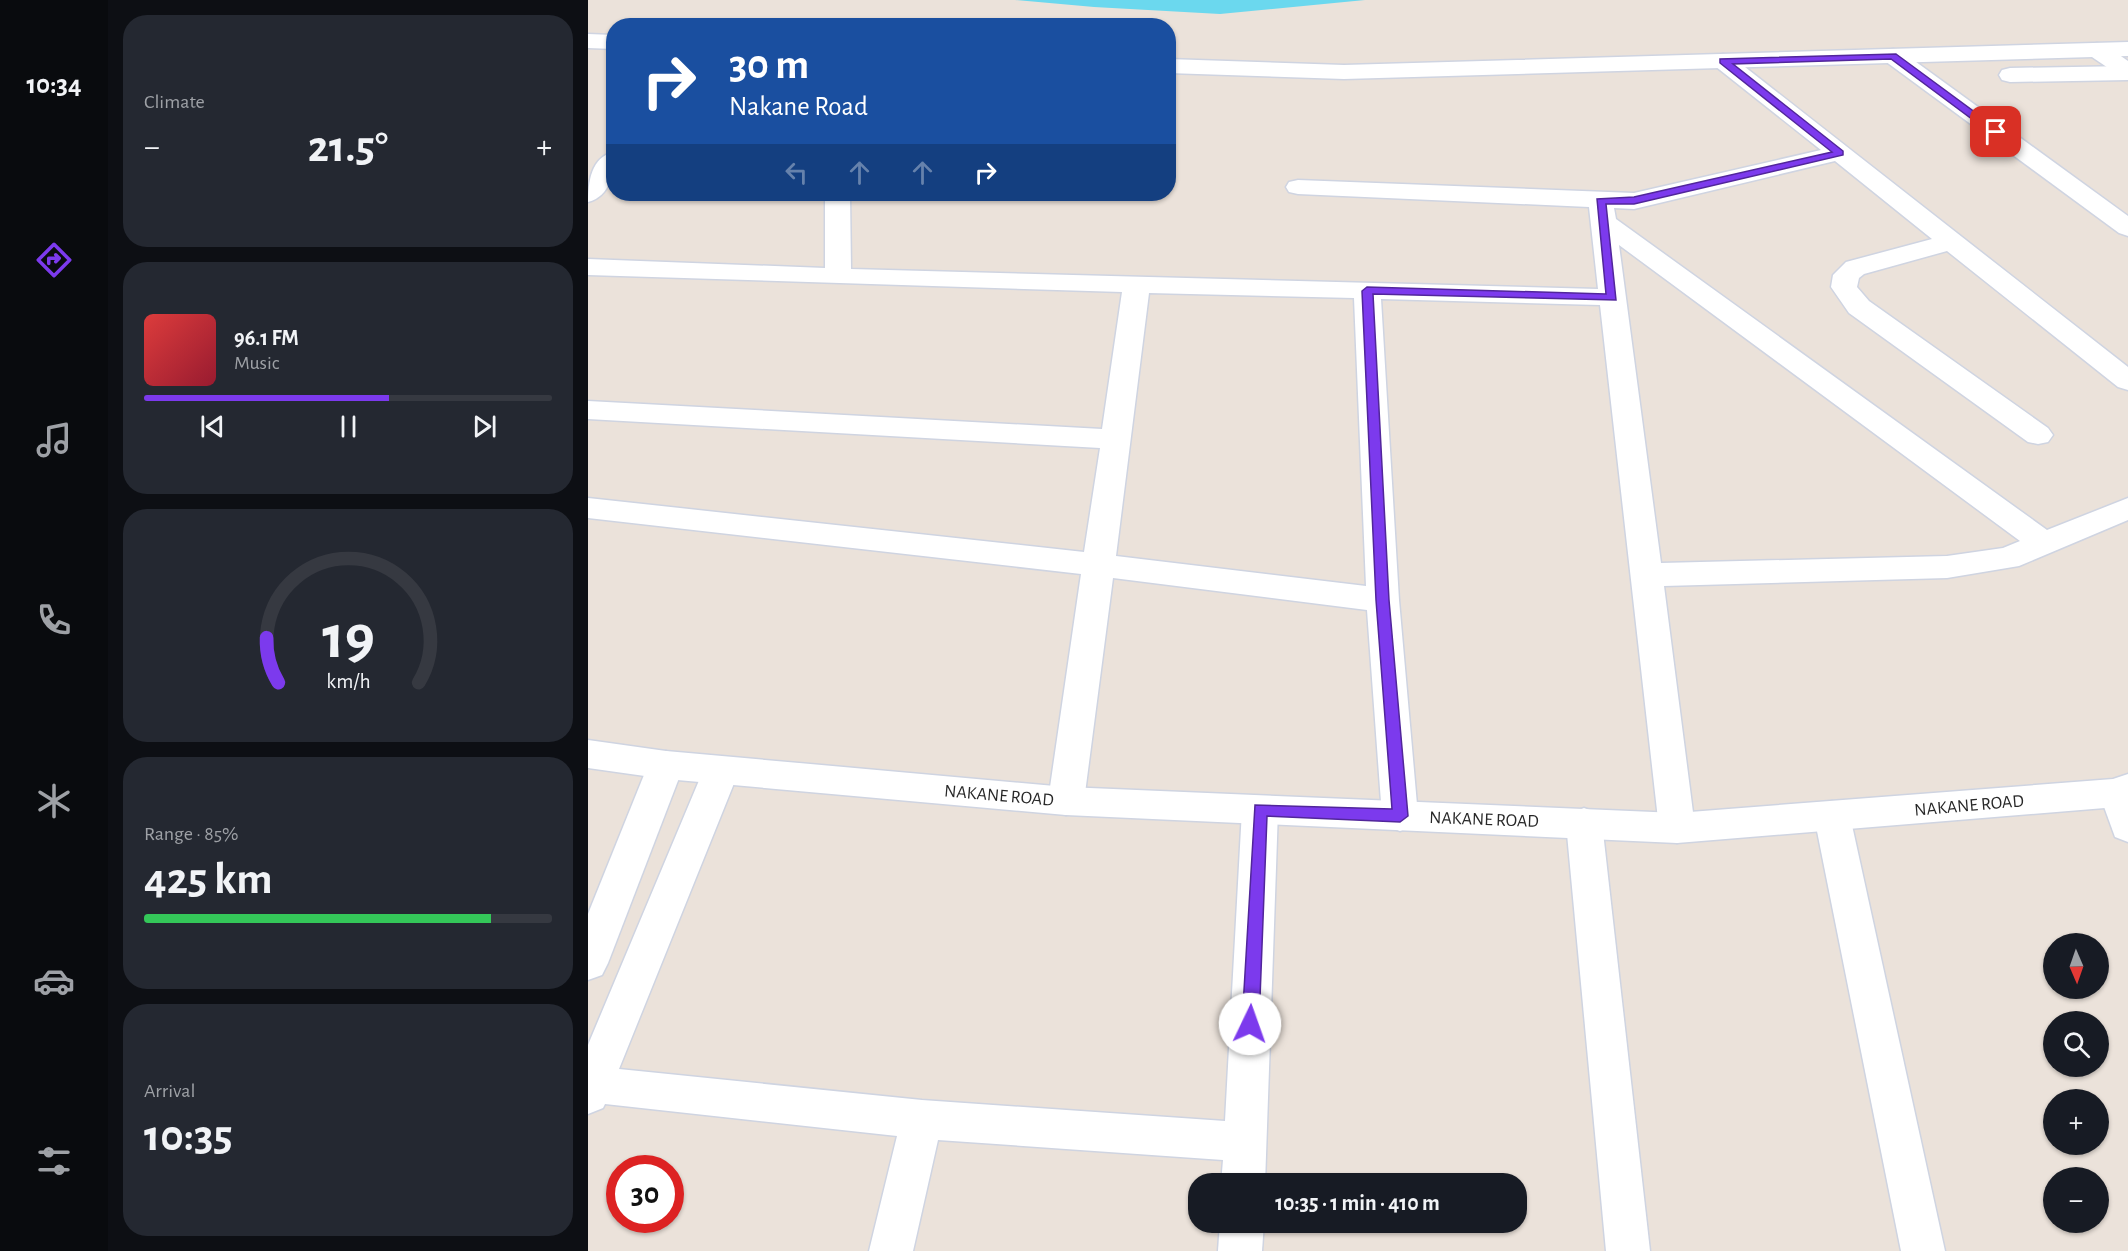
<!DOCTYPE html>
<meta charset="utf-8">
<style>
:root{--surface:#171b24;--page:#242831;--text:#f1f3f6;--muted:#9ea1a6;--line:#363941;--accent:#7c3aed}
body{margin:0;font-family:"Alegreya Sans",sans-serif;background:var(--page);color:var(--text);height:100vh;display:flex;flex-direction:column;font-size:22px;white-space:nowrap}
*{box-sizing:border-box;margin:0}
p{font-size:20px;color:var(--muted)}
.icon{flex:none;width:33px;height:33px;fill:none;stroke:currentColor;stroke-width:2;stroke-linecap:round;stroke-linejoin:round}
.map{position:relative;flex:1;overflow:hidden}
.sheet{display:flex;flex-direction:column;gap:15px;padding:15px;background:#0d0f14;width:480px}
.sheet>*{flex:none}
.hud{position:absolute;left:18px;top:18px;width:570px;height:183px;border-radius:24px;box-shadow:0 2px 4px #0004;background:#1a4fa0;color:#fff;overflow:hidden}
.needle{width:39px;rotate:178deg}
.fabs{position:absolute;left:1455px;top:933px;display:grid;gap:12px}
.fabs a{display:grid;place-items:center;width:66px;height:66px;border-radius:50%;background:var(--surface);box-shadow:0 2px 4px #0004;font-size:30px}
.speed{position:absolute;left:18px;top:1155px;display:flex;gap:12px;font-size:30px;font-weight:700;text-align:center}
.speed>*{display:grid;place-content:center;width:78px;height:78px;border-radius:50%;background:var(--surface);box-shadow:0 2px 4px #0004;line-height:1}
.speed .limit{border:9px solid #d22;background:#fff;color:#111}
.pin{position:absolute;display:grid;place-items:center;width:51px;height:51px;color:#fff;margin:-26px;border-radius:12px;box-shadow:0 3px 9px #0006}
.me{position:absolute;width:66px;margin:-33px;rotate:3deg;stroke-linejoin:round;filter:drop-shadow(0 0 4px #0008)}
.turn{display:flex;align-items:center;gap:21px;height:126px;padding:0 24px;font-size:27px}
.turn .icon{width:78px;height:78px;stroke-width:2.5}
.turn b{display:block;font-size:42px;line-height:51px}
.lanes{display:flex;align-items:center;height:57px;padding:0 24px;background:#0003;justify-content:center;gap:30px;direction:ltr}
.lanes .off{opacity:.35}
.big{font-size:45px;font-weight:700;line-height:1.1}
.sheet .tile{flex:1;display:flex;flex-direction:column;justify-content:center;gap:9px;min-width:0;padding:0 21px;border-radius:24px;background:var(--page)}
.sheet .dial{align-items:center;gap:0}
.dial svg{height:156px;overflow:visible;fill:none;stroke:var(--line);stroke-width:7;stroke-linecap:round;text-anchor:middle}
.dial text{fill:var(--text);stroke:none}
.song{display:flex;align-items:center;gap:18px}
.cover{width:72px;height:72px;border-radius:9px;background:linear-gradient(135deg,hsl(0 70% 55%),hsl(350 70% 35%))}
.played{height:6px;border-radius:3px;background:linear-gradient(90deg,var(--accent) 60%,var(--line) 60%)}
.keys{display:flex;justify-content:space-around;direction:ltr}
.heat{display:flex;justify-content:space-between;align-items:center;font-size:33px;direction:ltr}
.charge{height:9px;border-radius:4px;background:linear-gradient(90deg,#34c759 85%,var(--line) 0)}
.trip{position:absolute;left:600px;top:1173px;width:339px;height:60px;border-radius:24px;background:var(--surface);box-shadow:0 2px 4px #0004;font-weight:700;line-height:60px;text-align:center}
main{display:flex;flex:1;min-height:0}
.tab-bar{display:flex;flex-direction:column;width:108px;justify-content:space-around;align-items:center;background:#090b0e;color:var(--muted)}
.tab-bar .icon{width:42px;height:42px}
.tab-bar .current{color:var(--accent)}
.tab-bar b{font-size:27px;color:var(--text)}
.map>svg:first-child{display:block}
.water{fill:#6bd8ee}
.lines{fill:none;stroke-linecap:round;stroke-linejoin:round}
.minor-casing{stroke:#cfd4e1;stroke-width:3}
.tertiary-casing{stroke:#cfd4e1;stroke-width:3}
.minor{fill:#fff;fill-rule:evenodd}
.tertiary{fill:#fff;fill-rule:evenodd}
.route{fill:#7c3aed;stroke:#51269a;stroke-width:1.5}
.labels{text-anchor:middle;stroke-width:4.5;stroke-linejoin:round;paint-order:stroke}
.street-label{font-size:18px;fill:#282828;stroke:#fff}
</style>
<main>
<nav class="tab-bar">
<b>10:34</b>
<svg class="icon current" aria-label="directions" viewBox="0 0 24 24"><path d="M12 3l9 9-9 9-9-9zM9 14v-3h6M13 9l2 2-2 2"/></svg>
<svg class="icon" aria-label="music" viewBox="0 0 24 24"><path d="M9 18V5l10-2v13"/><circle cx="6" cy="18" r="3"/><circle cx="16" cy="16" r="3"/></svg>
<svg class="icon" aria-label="phone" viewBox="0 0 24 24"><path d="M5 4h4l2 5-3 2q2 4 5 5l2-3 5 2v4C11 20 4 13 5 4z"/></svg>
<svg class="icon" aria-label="climate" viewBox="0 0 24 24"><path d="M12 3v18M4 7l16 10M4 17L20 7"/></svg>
<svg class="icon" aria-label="car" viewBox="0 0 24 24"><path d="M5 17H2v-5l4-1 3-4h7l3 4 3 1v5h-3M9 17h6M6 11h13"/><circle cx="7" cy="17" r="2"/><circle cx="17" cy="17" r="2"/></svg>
<svg class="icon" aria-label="filters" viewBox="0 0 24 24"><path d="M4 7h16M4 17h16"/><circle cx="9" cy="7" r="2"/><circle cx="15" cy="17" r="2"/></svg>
</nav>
<section class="sheet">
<div class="tile"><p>Climate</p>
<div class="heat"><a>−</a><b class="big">21.5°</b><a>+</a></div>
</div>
<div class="tile">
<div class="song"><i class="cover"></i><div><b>96.1 FM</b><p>Music</p></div></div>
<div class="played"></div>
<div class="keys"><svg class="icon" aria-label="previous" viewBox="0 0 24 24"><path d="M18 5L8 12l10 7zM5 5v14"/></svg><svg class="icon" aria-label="pause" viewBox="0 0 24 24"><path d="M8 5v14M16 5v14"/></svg><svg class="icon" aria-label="next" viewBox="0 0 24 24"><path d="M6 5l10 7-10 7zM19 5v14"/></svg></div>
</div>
<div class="tile dial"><svg viewBox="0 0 100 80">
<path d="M14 69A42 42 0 1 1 86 69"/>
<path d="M14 69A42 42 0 0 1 8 46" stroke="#7c3aed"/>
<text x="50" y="56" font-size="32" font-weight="700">19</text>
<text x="50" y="72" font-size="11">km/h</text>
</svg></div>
<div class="tile"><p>Range · 85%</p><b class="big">425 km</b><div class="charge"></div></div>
<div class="tile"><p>Arrival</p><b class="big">10:35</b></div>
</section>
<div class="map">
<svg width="1540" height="1251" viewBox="0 0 1540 1251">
<rect width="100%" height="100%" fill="#ebe2da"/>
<polygon class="water" points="427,0 777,0 632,14 506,7"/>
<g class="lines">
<g class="minor-casing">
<g id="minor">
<polygon points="1509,43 1517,45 1540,61 1540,78 1532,76 1501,55 1498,50 1501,45"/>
<polygon points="1305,49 1313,51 1540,216 1540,236 1531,233 1297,61 1294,56 1297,51"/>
<path d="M 1135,54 L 1143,56 L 1540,367 L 1540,390 L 1530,387 L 1359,251 L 1276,274 L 1271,278 L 1269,287 L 1281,301 L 1460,428 L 1465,435 L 1460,442 L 1450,444 L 1440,442 L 1261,313 L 1243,287 L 1245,275 L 1258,262 L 1344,239 L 1247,161 L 1046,209 L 1026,208 L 1028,219 L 1459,530 L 1540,498 L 1540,520 L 1431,566 L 1359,578 L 1076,586 L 1107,828 L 1102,838 L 1089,843 L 1076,838 L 1071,828 L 1012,305 L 793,299 L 811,600 L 830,816 L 825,826 L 812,831 L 799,826 L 794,816 L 779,610 L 525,578 L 496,801 L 491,811 L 478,815 L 465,811 L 460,801 L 493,574 L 0,518 L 0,498 L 496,552 L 512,448 L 0,419 L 0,401 L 514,429 L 534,292 L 0,275 L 0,259 L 237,268 L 237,194 L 262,194 L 263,269 L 1010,289 L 1001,207 L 710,194 L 701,192 L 698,187 L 701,182 L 710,180 L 1046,193 L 1233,150 L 1127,66 L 1124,61 L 1127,56 ZM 1031,245 L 1432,541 L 1415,548 L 1359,556 L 1073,563 ZM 561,293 L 766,298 L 778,586 L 528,556 Z"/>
<path d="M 26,152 C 26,172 23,196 0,202 C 0,182 3,157 26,152 Z"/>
<polygon points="78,751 91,755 96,765 20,963 14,975 0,980 0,914 60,765 65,755"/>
<polygon points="133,757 146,761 151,771 31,1069 334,1100 637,1121 654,810 659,800 672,796 685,800 690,810 677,1184 633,1184 635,1160 350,1140 325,1251 281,1251 309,1136 17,1104 15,1108 0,1114 0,1045 115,771 120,761"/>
<polygon points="1529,779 1540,782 1540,842 1527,837 1511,793 1516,783"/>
<polygon points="1244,801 1257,806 1262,816 1357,1251 1313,1251 1226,816 1231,806"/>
<polygon points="996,808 1009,813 1014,823 1062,1251 1018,1251 978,823 983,813"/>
<polygon points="632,1222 676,1222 674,1251 630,1251"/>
</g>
</g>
<g class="tertiary-casing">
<g id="tertiary">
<polygon points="0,34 26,35 26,49 0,48"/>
<polygon points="1540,42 1540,56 756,79 580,73 580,59 756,65"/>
<polygon points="1540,66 1540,80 1422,82 1414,80 1411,75 1414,70 1422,68"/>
<polygon points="0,740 78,751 478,787 1089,813 1525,779 1540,774 1540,804 1529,807 1089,843 478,815 78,779 0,768"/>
</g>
</g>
<use href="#minor" class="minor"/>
<use href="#tertiary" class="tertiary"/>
</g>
<polygon class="route" points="1308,54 1411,130 1411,134 1404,134 1303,59 1145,64 1255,151 1255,155 1046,204 1018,204 1028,300 785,294 801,600 820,816 812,822 679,816 671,1024 668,1029 662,1031 657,1029 654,1024 667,805 804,809 788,600 774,291 779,287 1018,294 1009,199 1046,197 1244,152 1132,63 1132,59"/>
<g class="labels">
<g class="street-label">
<text transform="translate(411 795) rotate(5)" y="6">NAKANE ROAD</text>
<text transform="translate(1381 805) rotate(-5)" y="6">NAKANE ROAD</text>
<text transform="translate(896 819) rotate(2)" y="6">NAKANE ROAD</text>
</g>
</g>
</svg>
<div class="fabs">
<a><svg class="needle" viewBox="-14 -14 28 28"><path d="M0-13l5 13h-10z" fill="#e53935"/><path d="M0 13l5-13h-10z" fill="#9ea1a6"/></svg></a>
<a><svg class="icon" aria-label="search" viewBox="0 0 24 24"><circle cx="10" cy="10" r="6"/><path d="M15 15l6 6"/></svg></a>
<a>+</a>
<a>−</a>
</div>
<div class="speed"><div class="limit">30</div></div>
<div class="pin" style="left:1408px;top:132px;background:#d93025"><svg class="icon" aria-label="arrive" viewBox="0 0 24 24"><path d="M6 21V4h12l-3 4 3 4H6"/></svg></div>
<svg class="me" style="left:662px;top:1024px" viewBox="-20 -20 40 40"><circle r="19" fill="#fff"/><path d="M0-13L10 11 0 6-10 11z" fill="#7c3aed"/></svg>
<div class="trip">10:35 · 1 min · 410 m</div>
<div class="hud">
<div class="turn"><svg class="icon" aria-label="right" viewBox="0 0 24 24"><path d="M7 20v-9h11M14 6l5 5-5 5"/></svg><div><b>30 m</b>Nakane Road</div></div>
<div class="lanes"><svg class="icon off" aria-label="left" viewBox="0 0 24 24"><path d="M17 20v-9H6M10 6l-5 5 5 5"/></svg><svg class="icon off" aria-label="ahead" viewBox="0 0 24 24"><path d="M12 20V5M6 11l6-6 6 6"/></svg><svg class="icon off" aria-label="ahead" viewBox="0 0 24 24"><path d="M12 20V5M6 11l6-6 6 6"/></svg><svg class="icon" aria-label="right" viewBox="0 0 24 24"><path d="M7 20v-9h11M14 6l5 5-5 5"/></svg></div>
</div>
</div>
</main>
